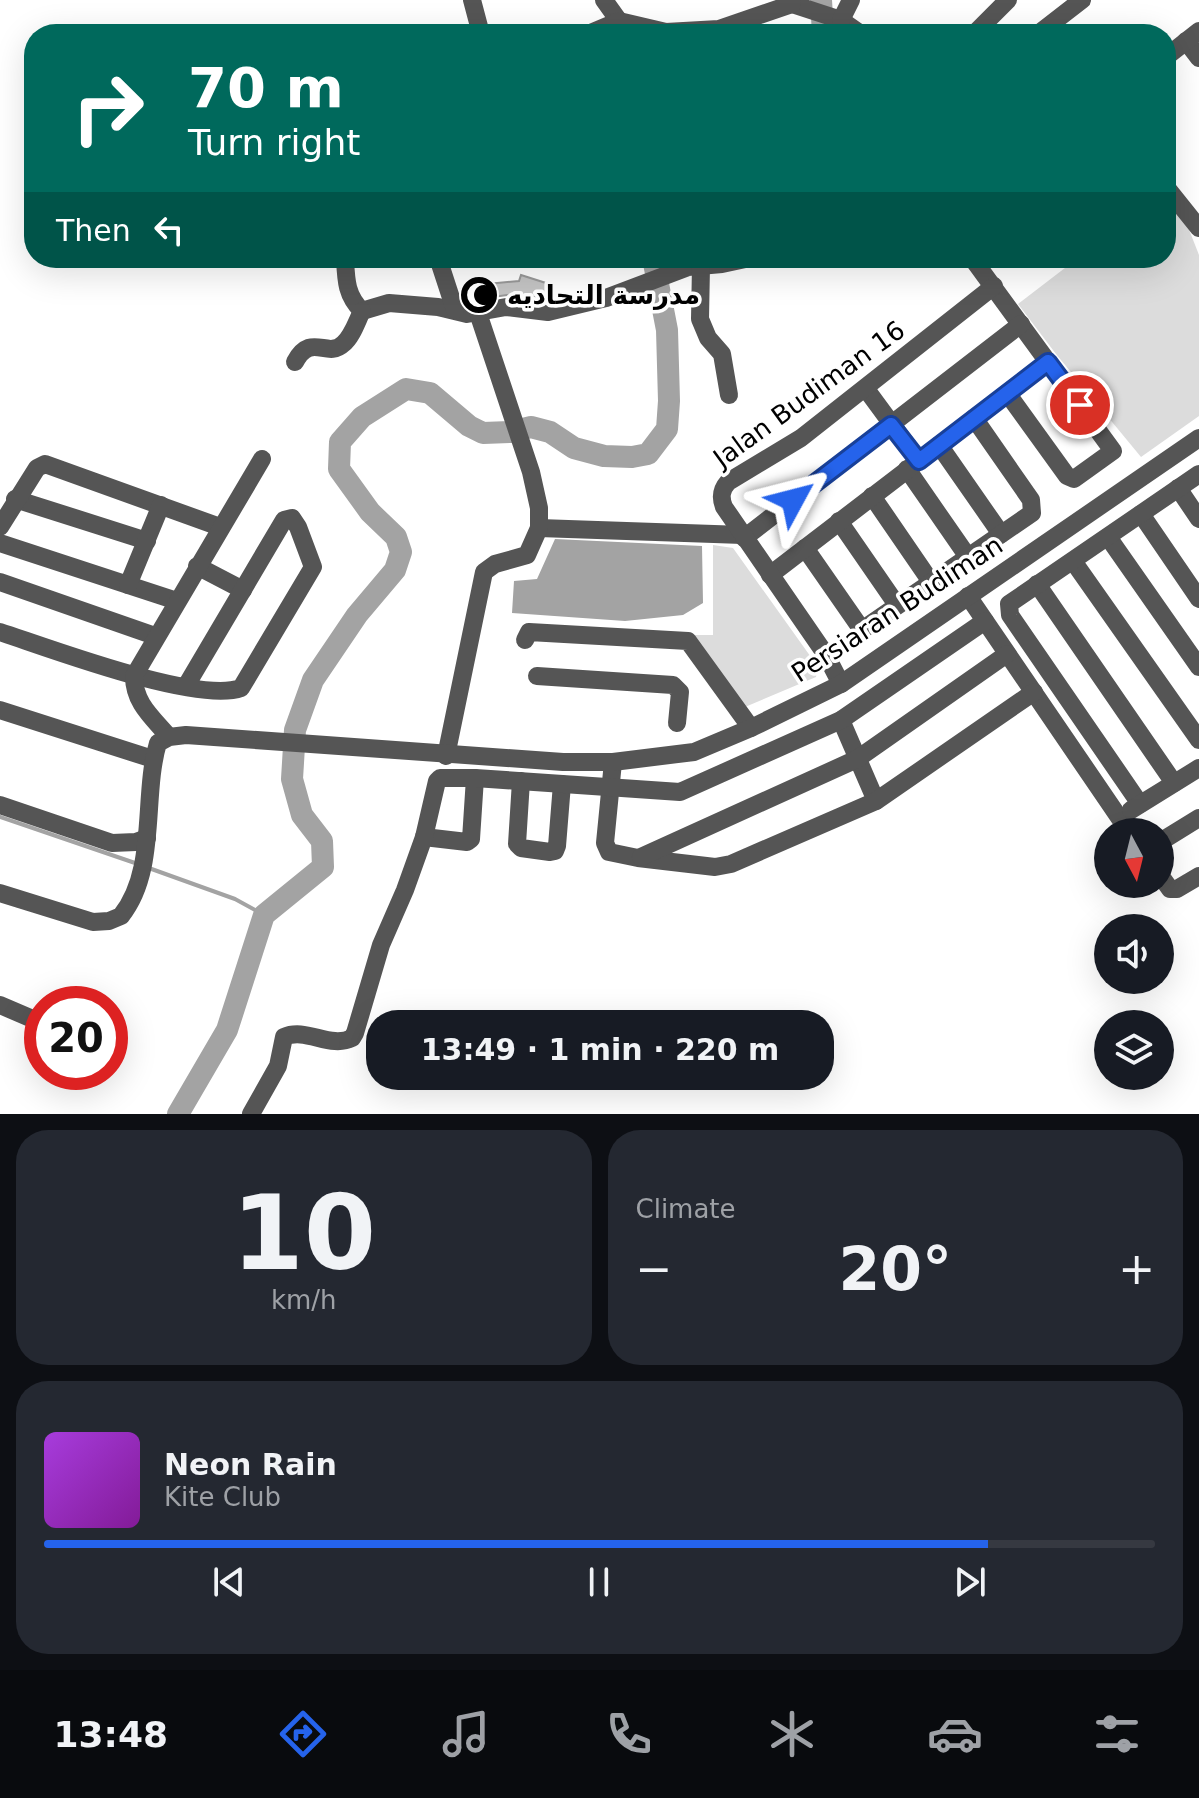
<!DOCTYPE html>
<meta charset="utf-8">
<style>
:root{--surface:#171b24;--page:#242831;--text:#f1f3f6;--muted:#9ea1a6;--line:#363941;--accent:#2563eb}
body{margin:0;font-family:"DejaVu Sans",Vazirmatn,sans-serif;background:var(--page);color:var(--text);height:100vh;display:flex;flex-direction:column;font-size:30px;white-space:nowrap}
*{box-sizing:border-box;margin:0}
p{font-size:26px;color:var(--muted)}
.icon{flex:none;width:44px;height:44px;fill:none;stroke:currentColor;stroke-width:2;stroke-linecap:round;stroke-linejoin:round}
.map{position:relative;height:1114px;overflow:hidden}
.panel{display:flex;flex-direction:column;gap:16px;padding:16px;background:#0d0f14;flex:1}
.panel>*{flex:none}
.top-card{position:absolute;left:24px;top:24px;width:1152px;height:244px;border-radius:32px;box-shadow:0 8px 32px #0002;background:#00695c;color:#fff;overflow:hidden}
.needle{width:52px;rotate:173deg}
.fabs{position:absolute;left:1094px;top:818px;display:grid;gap:16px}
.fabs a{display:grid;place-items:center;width:80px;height:80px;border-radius:50%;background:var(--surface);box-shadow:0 8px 32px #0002;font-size:40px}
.speed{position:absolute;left:24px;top:986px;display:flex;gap:16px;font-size:40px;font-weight:700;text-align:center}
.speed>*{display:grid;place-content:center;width:104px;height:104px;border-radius:50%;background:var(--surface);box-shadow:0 8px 32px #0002;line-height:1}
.speed .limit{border:12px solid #d22;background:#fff;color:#111}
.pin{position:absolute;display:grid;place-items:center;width:68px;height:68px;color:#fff;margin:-34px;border:4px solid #fff;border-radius:50%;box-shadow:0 2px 8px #0007}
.me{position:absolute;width:88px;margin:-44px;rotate:52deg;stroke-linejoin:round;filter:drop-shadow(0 0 6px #0008)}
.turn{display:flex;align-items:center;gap:28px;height:168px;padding:0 32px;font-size:36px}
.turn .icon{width:104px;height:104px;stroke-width:2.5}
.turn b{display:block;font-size:56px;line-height:68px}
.then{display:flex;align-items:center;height:76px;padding:0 32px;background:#0003;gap:16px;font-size:30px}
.big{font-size:60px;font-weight:700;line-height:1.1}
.panel .widget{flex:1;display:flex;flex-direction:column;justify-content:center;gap:12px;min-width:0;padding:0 28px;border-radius:32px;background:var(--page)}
.panel .dial{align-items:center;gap:0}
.dial b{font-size:104px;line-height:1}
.song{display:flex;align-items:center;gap:24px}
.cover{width:96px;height:96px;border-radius:12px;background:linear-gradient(135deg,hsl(280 70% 55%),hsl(290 70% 35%))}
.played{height:8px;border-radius:4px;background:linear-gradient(90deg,var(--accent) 85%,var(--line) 85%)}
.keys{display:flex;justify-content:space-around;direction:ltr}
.heat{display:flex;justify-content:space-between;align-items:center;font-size:44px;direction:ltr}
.panel .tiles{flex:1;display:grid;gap:16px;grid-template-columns:1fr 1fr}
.widget:last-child{grid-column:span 2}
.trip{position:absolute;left:366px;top:1010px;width:468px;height:80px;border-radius:32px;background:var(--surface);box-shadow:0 8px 32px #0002;font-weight:700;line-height:80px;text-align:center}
.tabs{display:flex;height:128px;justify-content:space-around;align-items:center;background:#090b0e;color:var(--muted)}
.tabs .icon{width:56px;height:56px}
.tabs .on{color:var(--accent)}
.tabs b{font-size:36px;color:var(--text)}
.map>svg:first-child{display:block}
.green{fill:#dcdcdc}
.water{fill:#a3a3a3}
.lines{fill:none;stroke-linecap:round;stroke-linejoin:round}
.stream{stroke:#a3a3a3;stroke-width:4}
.river{stroke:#a3a3a3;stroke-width:22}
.building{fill:#c4c4c4;stroke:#999;stroke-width:2}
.minor{stroke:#555;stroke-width:18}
.route-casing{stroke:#184099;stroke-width:20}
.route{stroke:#2563eb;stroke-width:14}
.labels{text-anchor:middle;stroke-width:7;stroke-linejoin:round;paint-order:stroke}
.poi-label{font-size:26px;font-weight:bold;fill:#000;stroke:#fff;text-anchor:start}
.street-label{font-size:26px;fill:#000;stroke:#fff}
</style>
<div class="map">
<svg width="1199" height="1114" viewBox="0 0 1199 1114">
<rect width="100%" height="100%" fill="#fff"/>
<g class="green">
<polygon points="1166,198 1188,227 1199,255 1199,416 1141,457 1056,354 1018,304 1078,258 1166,258"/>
<polygon points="713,545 733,548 818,667 816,677 745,707 694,635 713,635"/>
</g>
<polygon class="water" points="555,539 702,546 703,603 683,615 625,621 512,613 514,581 537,579"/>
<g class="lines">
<g class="stream">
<polyline points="0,817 138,864"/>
<polyline points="146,867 235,899 264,915"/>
</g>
<g class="river">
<polyline points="821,0 823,34"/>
<polyline points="178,1114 227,1030 264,915 323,867 322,841 302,815 292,779 295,730 313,680 357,615 395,570 401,552 396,537 370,512 339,469 340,442 362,417 406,389 430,393 469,426 483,433 510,432 531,427 550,432 574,448 604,456 632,457 648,454 667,429 669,401 667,330 653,258"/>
</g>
</g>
<polygon class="building" points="521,275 549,284 547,290 551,291 549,299 507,295 465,301 461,289 466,286 519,281"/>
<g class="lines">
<g class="minor">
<polyline points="472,0 481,34"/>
<polyline points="604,0 619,21"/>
<polyline points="793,0 792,4 841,20 861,34"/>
<polyline points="841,20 851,0"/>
<polyline points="588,34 619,21 666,32 719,29 792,4"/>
<polyline points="974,34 1008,0"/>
<polyline points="1038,34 1082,0"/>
<polyline points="1186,41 1199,58"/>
<polyline points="1166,57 1199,31"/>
<polyline points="1166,187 1199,228"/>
<path d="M 345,258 C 346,280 346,295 362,311 L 389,303 L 438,307 L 467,314 L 506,307 L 548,312 L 606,298 L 688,267 L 722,264 L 750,258"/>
<polyline points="438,258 455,310"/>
<polyline points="972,258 1113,451 1074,479 1067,476 1007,393"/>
<polyline points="701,266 700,319 708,338 722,354 729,395"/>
<path d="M 295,362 C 311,332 327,359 343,344 C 352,337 357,321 362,311"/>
<polyline points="866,389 919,461"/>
<polyline points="939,445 1001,534"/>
<polyline points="907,469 968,557"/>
<polyline points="1178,488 1199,519"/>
<polyline points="872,496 931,582"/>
<polyline points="15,499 147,541"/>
<polyline points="1141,514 1199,599"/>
<polyline points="839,521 897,605"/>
<polyline points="0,527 37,468 45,464 220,527"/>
<polyline points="539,528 743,535"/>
<polyline points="1108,537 1199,667"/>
<polyline points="744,538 1021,324"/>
<polyline points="0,543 177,601"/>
<polyline points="805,548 862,630 1032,513 1031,500 974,418"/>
<polyline points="1073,561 1199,740"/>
<polyline points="197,566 243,590"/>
<polyline points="770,575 1048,362"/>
<polyline points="0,582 155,636"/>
<polyline points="1037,584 1174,783"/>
<polyline points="128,585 161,505"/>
<polyline points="968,596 1129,832"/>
<path d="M 0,632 C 49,648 197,704 241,688 L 313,567 L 298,527 L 292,518 L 284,520 L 186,686"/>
<polyline points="525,640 529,632 688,641 751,728"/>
<polyline points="537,676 673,685 680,692 677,723"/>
<path d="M 841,684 L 826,655 L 724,507 C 720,497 721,490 728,482 L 801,438 L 994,286"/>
<polyline points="0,710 153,759"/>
<polyline points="841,720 876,801"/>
<path d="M 169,737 C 152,717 134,703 134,676 L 262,459"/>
<polyline points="446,756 484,572 495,564 527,555 539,528 539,508 531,472 478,313"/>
<polyline points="613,762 605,843 609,852 638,858 715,867 731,864 876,801 1034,692"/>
<polyline points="521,781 517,844 521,848 550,852 555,851 557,846 562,784"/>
<polyline points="1140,804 1010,615 1009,604 1199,474"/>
<polyline points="0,805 112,843 136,842 147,838"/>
<polyline points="1131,810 1199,768"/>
<polyline points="424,837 467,842 471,839 475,778"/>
<polyline points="1160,842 1199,818"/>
<polyline points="641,857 857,759 1007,654"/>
<polyline points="1160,875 1170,889 1177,889 1199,876"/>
<path d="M 0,893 L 93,922 L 109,921 L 121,916 C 158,870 142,796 158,743 L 169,737 L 186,735 L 563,762 L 613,762 L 694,752 L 751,728 L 841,684 L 1199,438"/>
<polyline points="0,1005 42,1023"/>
<path d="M 251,1114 L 278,1066 L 284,1037 C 306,1027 330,1049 352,1038 L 355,1033 L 381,945 L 405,890 L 424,837 L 437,781 L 440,778 L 475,778 L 680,792 L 841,720 L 985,621"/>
</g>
</g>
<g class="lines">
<g class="route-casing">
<polyline id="route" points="793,500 891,425 919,461 1048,362 1080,405"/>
</g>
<use href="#route" class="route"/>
</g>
<defs>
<g id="mosque-disc" transform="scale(2)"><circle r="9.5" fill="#000" stroke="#fff"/><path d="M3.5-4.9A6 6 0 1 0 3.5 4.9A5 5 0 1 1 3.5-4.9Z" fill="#fff"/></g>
</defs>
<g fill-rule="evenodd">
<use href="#mosque-disc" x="479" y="295"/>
</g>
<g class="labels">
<g class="poi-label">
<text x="507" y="304">مدرسة التحاديه</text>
</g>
<g class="street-label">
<text transform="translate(809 394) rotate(-36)" y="9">Jalan Budiman 16</text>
<text transform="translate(897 609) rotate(-33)" y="9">Persiaran Budiman</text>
</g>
</g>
</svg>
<div class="fabs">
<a><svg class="needle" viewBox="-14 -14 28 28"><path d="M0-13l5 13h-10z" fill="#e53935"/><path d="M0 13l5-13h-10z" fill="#9ea1a6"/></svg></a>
<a><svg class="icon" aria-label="sound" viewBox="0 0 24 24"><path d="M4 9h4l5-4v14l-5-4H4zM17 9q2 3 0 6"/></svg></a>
<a><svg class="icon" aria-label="layers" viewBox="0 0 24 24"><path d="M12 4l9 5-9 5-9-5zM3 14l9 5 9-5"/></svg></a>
</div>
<div class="speed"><div class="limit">20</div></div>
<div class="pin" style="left:1080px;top:405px;background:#d93025"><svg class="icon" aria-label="arrive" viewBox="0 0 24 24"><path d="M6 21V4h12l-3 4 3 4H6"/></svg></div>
<svg class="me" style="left:793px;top:500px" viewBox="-20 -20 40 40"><path d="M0-17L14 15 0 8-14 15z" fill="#2563eb" stroke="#fff" stroke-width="4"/></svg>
<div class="trip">13:49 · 1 min · 220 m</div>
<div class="top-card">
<div class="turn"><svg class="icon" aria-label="right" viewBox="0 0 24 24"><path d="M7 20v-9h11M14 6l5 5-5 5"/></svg><div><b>70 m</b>Turn right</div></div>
<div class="then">Then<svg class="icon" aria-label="left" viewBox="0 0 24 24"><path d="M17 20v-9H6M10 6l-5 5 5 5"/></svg></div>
</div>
</div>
<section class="panel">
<div class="tiles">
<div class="widget dial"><b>10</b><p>km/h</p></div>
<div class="widget"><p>Climate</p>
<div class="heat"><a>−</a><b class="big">20°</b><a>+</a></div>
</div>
<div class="widget">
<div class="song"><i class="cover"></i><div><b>Neon Rain</b><p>Kite Club</p></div></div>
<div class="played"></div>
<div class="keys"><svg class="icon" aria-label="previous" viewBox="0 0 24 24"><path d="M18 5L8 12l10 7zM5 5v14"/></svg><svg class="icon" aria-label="pause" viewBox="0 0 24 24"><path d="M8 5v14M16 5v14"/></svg><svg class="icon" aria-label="next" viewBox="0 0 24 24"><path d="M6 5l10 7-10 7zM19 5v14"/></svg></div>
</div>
</div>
</section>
<nav class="tabs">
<b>13:48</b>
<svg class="icon on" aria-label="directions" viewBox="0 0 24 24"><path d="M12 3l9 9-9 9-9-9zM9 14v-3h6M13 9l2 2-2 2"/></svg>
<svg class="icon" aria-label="music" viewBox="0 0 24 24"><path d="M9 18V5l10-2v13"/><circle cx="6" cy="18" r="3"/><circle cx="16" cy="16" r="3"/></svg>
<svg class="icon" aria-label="phone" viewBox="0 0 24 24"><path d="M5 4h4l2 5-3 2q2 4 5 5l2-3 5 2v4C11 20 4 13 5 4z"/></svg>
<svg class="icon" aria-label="climate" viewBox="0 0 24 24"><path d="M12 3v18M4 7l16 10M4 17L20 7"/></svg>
<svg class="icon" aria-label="car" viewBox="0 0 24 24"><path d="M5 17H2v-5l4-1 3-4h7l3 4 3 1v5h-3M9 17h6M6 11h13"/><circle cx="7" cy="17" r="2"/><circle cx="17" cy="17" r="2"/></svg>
<svg class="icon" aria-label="filters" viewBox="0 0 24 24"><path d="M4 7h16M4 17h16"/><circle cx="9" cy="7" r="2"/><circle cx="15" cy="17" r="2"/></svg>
</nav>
